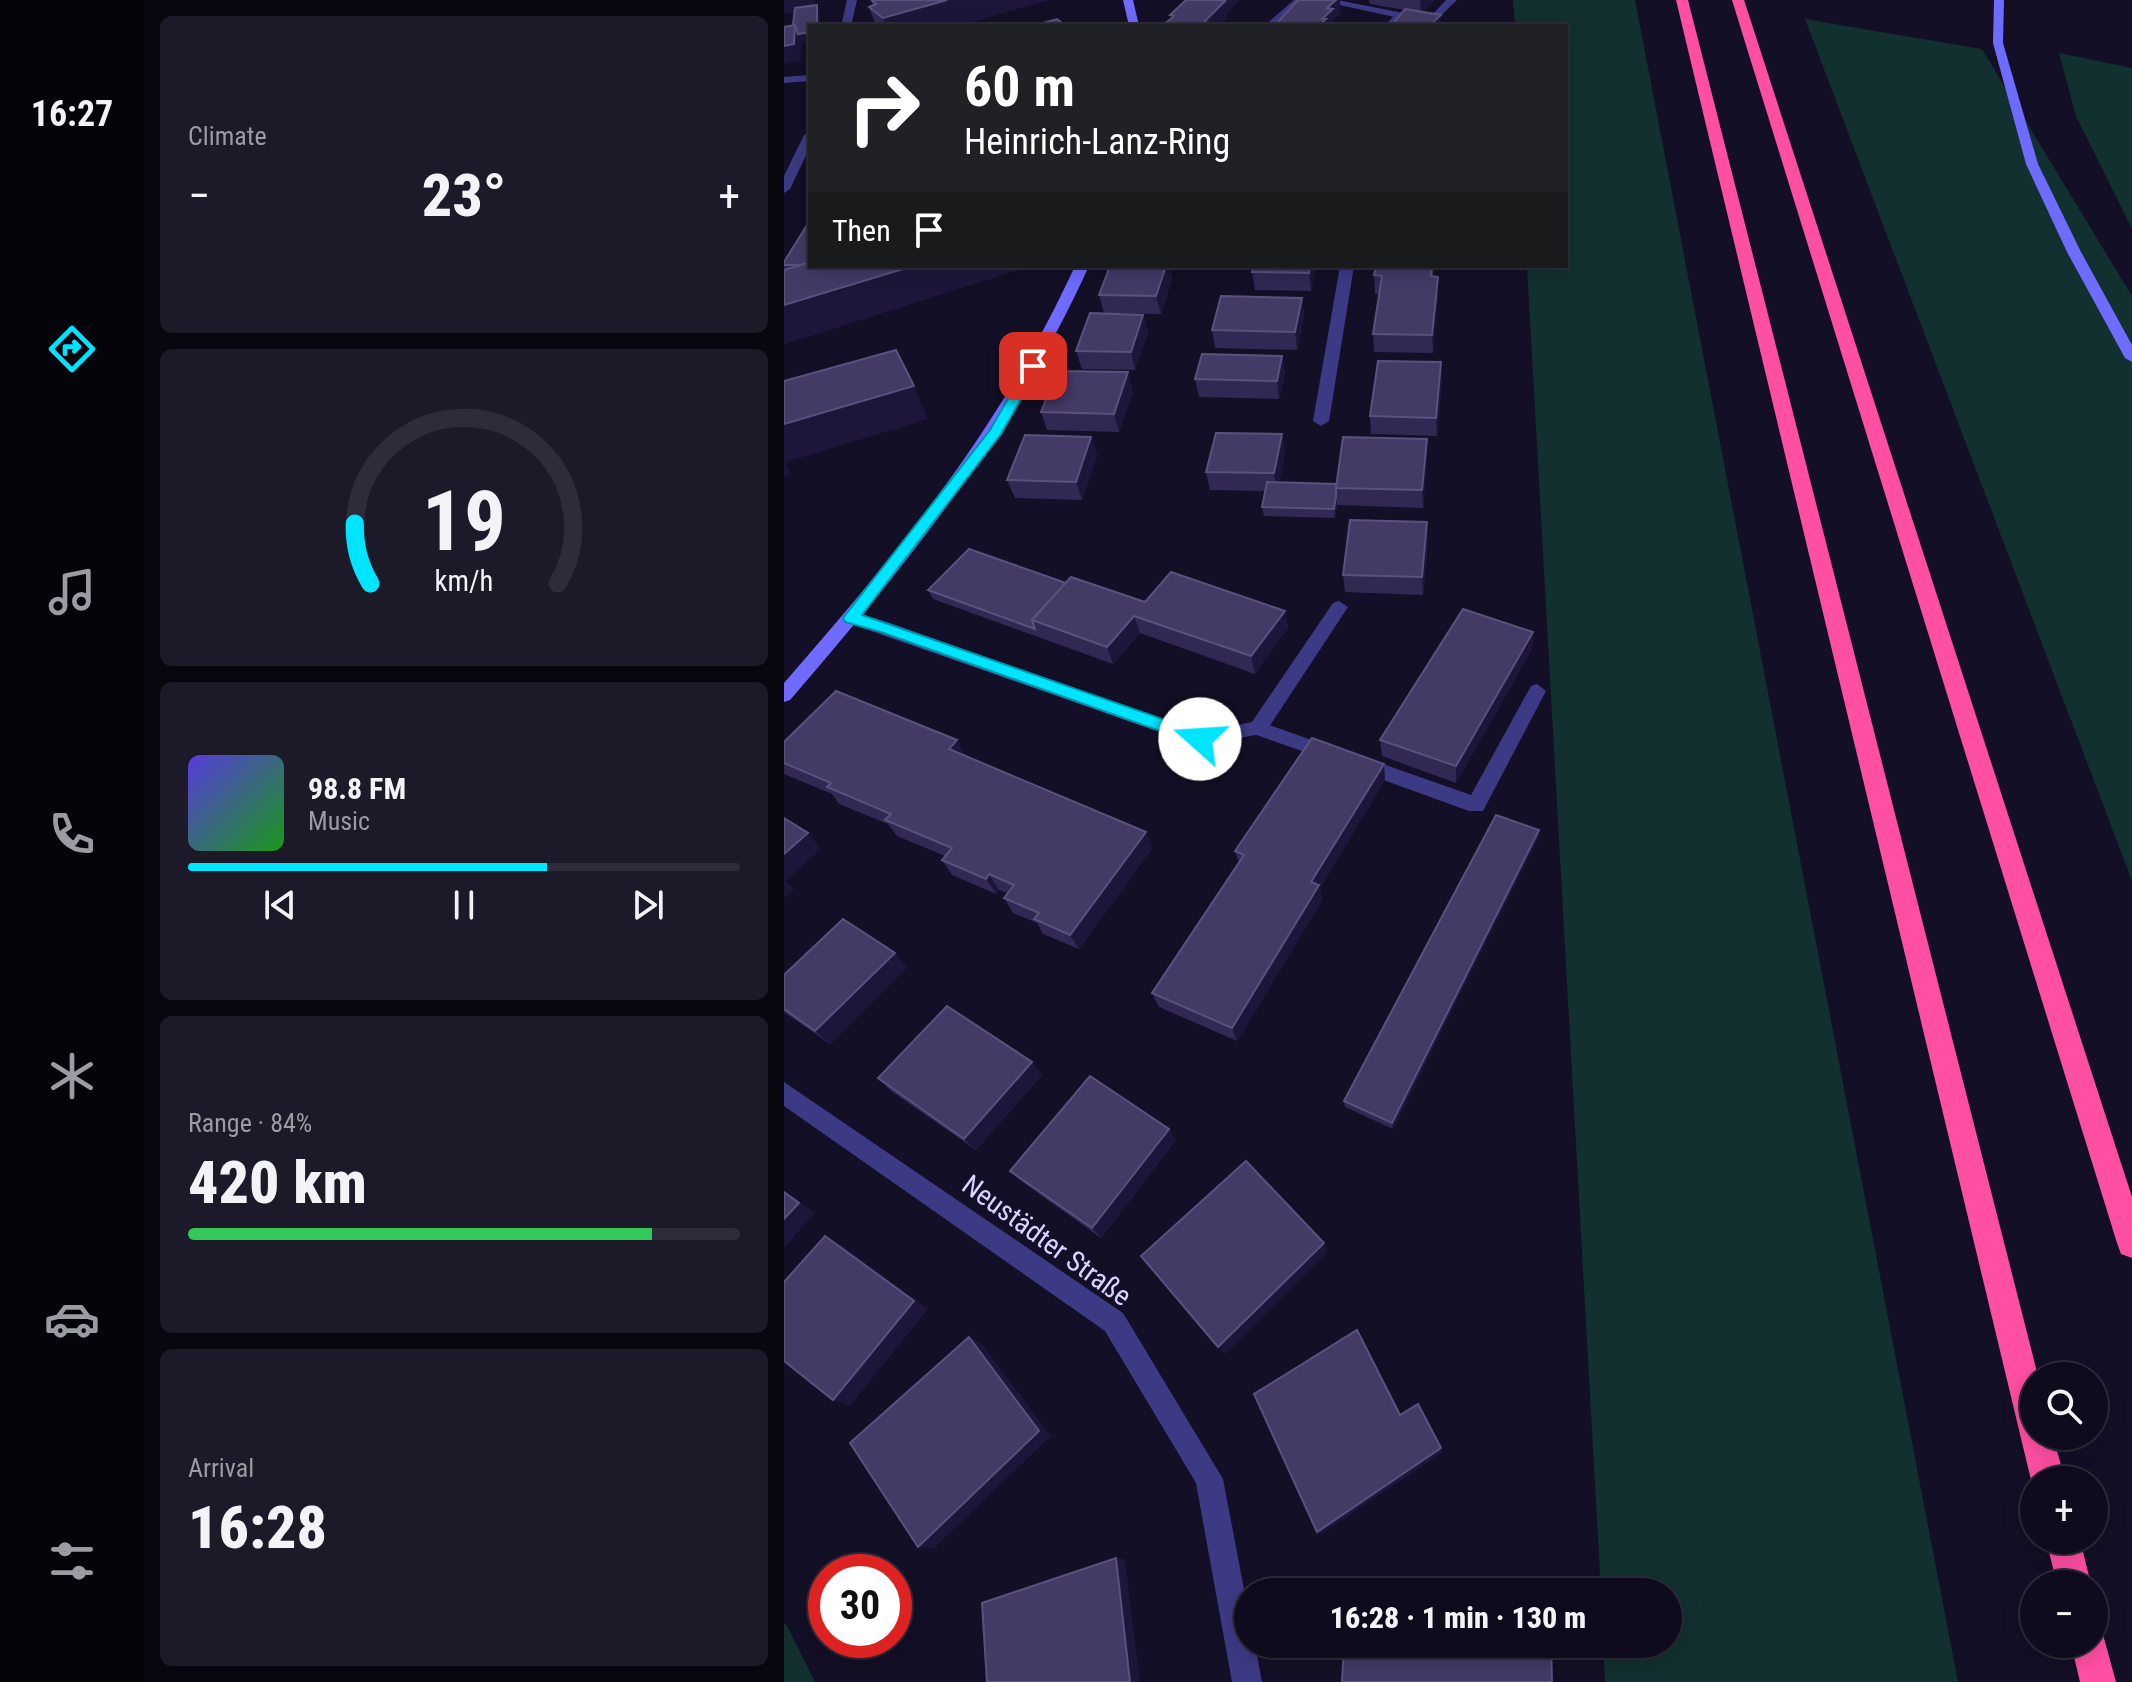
<!DOCTYPE html>
<meta charset="utf-8">
<style>
:root{--surface:#0e0b1c;--page:#1c1929;--text:#f1f3f6;--muted:#9b9ba3;--line:#2e2b3b;--accent:#00e5ff}
body{margin:0;font-family:"Roboto Condensed",sans-serif;background:var(--page);color:var(--text);height:100vh;display:flex;flex-direction:column;font-size:30px;white-space:nowrap}
*{box-sizing:border-box;margin:0}
p{font-size:26px;color:var(--muted)}
.icon{flex:none;width:44px;height:44px;fill:none;stroke:currentColor;stroke-width:2;stroke-linecap:round;stroke-linejoin:round}
.map{position:relative;flex:1;overflow:hidden}
.panel{display:flex;flex-direction:column;gap:16px;padding:16px;background:#08060f;width:640px}
.panel>*{flex:none}
.hud{position:absolute;left:24px;top:24px;width:760px;height:244px;border-radius:0px;box-shadow:0 4px 20px #0003,0 0 0 2px var(--line);background:#202124;color:#fff;overflow:hidden}
.buttons{position:absolute;left:1236px;top:1362px;display:grid;gap:16px}
.buttons a{display:grid;place-items:center;width:88px;height:88px;border-radius:50%;background:var(--surface);box-shadow:0 4px 20px #0003,0 0 0 2px var(--line);font-size:40px}
.speed{position:absolute;left:24px;top:1554px;display:flex;gap:16px;font-size:40px;font-weight:700;text-align:center}
.speed>*{display:grid;place-content:center;width:104px;height:104px;border-radius:50%;background:var(--surface);box-shadow:0 4px 20px #0003,0 0 0 2px var(--line);line-height:1}
.speed .limit{border:12px solid #d22;background:#fff;color:#111}
.pin{position:absolute;display:grid;place-items:center;width:68px;height:68px;color:#fff;margin:-34px;border-radius:16px;box-shadow:0 4px 12px #0006}
.me{position:absolute;width:88px;margin:-44px;rotate:289deg;stroke-linejoin:round;filter:drop-shadow(0 0 6px #0008)}
.turn{display:flex;align-items:center;gap:28px;height:168px;padding:0 24px;font-size:36px}
.turn .icon{width:104px;height:104px;stroke-width:2.5}
.turn b{display:block;font-size:56px;line-height:68px}
.then{display:flex;align-items:center;height:76px;padding:0 24px;background:#0003;gap:16px;font-size:30px}
.big{font-size:60px;font-weight:800;line-height:1.1}
.panel .card{flex:1;display:flex;flex-direction:column;justify-content:center;gap:12px;min-width:0;padding:0 28px;border-radius:12px;background:var(--page)}
.panel .dial{align-items:center;gap:0}
.dial svg{height:208px;overflow:visible;fill:none;stroke:var(--line);stroke-width:7;stroke-linecap:round;text-anchor:middle}
.dial text{fill:var(--text);stroke:none}
.song{display:flex;align-items:center;gap:24px}
.cover{width:96px;height:96px;border-radius:12px;background:linear-gradient(135deg,hsl(250 70% 55%),hsl(120 70% 35%))}
.played{height:8px;border-radius:4px;background:linear-gradient(90deg,var(--accent) 65%,var(--line) 65%)}
.keys{display:flex;justify-content:space-around;direction:ltr}
.heat{display:flex;justify-content:space-between;align-items:center;font-size:44px;direction:ltr}
.charge{height:12px;border-radius:6px;background:linear-gradient(90deg,#34c759 84%,var(--line) 0)}
.trip{position:absolute;left:450px;top:1578px;width:448px;height:80px;border-radius:40px;background:var(--surface);box-shadow:0 4px 20px #0003,0 0 0 2px var(--line);font-weight:800;line-height:80px;text-align:center}
main{display:flex;flex:1;min-height:0}
.tab-bar{display:flex;flex-direction:column;width:144px;justify-content:space-around;align-items:center;background:#06040b;color:var(--muted)}
.tab-bar .icon{width:56px;height:56px}
.tab-bar .on{color:var(--accent)}
.tab-bar b{font-size:36px;color:var(--text)}
.map>svg:first-child{display:block}
.green{fill:#12302f}
.lines{fill:none;stroke-linecap:round;stroke-linejoin:round}
.lane{fill:#3d3a85;fill-rule:evenodd}
.street{fill:#3d3a85;fill-rule:evenodd}
.secondary{fill:#6f6bff;fill-rule:evenodd}
.highway{fill:#ff4fa3;fill-rule:evenodd}
.wall{fill:#312854}
.shaded-wall{fill:#1d163a}
.building{fill:#433a66;stroke:#5a527e;stroke-width:2}
.route{fill:#00e5ff;stroke:#0095a6;stroke-width:2}
.labels{text-anchor:middle;stroke-width:8;stroke-linejoin:round;paint-order:stroke}
.near-street-label{font-size:28px;fill:#d9d4ff;stroke:#130f26}
</style>
<main>
<nav class="tab-bar">
<b>16:27</b>
<svg class="icon on" aria-label="directions" viewBox="0 0 24 24"><path d="M12 3l9 9-9 9-9-9zM9 14v-3h6M13 9l2 2-2 2"/></svg>
<svg class="icon" aria-label="music" viewBox="0 0 24 24"><path d="M9 18V5l10-2v13"/><circle cx="6" cy="18" r="3"/><circle cx="16" cy="16" r="3"/></svg>
<svg class="icon" aria-label="phone" viewBox="0 0 24 24"><path d="M5 4h4l2 5-3 2q2 4 5 5l2-3 5 2v4C11 20 4 13 5 4z"/></svg>
<svg class="icon" aria-label="climate" viewBox="0 0 24 24"><path d="M12 3v18M4 7l16 10M4 17L20 7"/></svg>
<svg class="icon" aria-label="car" viewBox="0 0 24 24"><path d="M5 17H2v-5l4-1 3-4h7l3 4 3 1v5h-3M9 17h6M6 11h13"/><circle cx="7" cy="17" r="2"/><circle cx="17" cy="17" r="2"/></svg>
<svg class="icon" aria-label="filters" viewBox="0 0 24 24"><path d="M4 7h16M4 17h16"/><circle cx="9" cy="7" r="2"/><circle cx="15" cy="17" r="2"/></svg>
</nav>
<section class="panel">
<div class="card"><p>Climate</p>
<div class="heat"><a>−</a><b class="big">23°</b><a>+</a></div>
</div>
<div class="card dial"><svg viewBox="0 0 100 80">
<path d="M14 69A42 42 0 1 1 86 69"/>
<path d="M14 69A42 42 0 0 1 8 46" stroke="#00e5ff"/>
<text x="50" y="56" font-size="32" font-weight="700">19</text>
<text x="50" y="72" font-size="11">km/h</text>
</svg></div>
<div class="card">
<div class="song"><i class="cover"></i><div><b>98.8 FM</b><p>Music</p></div></div>
<div class="played"></div>
<div class="keys"><svg class="icon" aria-label="previous" viewBox="0 0 24 24"><path d="M18 5L8 12l10 7zM5 5v14"/></svg><svg class="icon" aria-label="pause" viewBox="0 0 24 24"><path d="M8 5v14M16 5v14"/></svg><svg class="icon" aria-label="next" viewBox="0 0 24 24"><path d="M6 5l10 7-10 7zM19 5v14"/></svg></div>
</div>
<div class="card"><p>Range · 84%</p><b class="big">420 km</b><div class="charge"></div></div>
<div class="card"><p>Arrival</p><b class="big">16:28</b></div>
</section>
<div class="map">
<svg width="1348" height="1682" viewBox="0 0 1348 1682">
<rect width="100%" height="100%" fill="#130f26"/>
<g class="green">
<polygon points="729,0 851,0 1174,1682 821,1682 819,1644 884,1644 884,1592 817,1592 743,266 782,266 782,26 731,26"/>
<polygon points="1021,19 1198,49 1348,296 1348,881"/>
<polygon points="1275,53 1348,68 1348,229 1292,116"/>
<polygon points="0,1624 2,1624 31,1682 0,1682"/>
</g>
<g class="lines">
<g class="lane">
<polygon points="533,0 553,0 645,18 662,0 673,0 647,25"/>
<polygon points="753,684 762,691 699,811 685,811 569,769 566,764 569,759 576,756 687,795 747,686"/>
<polygon points="474,721 553,749 555,754 553,759 546,761 467,733 465,728"/>
</g>
<g class="street">
<polygon points="63,0 73,0 67,26 57,26"/>
<polygon points="510,0 521,0 491,26 480,26"/>
<polygon points="611,15 620,17 611,26 600,26"/>
<polygon points="26,75 26,81 0,83 0,77"/>
<polygon points="26,132 26,147 6,189 0,193 0,176 20,135"/>
<polygon points="556,266 570,266 545,421 537,426 529,421"/>
<polygon points="555,601 564,607 481,733 416,746 61,622 58,618 67,612 106,623 416,732 468,722 549,603"/>
<polygon points="0,1082 339,1313 439,1479 464,1610 464,1644 471,1644 478,1682 448,1682 412,1483 321,1331 0,1106"/>
</g>
<g class="secondary">
<polygon points="339,0 349,0 355,26 345,26"/>
<polygon points="1210,0 1220,0 1219,43 1254,164 1297,252 1348,345 1348,362 1341,358 1283,252 1242,164 1209,43"/>
<path d="M 291,266 L 305,266 C 229,433 125,562 6,700 L 0,702 L 0,683 C 117,549 216,429 291,266 Z"/>
</g>
<g class="highway">
<polygon points="892,0 904,0 1254,1376 1250,1376 1250,1436 1269,1436 1281,1480 1250,1480 1250,1486 1247,1480"/>
<polygon points="948,0 960,0 1348,1197 1348,1258 1337,1254 1333,1243"/>
<polygon points="1262,1540 1296,1540 1307,1584 1273,1584"/>
<polygon points="1310,1628 1318,1631 1332,1682 1296,1682 1287,1644 1310,1644"/>
</g>
</g>
<g class="wall">
<polygon points="585,0 650,0 638,12 657,15 657,26 607,26 620,10 586,4"/>
<polygon points="88,1 173,26 92,26 85,7 89,5"/>
<polygon points="0,262 26,266 235,266 236,269 0,344"/>
<polygon points="326,266 385,266 388,279 377,314 320,313 315,295"/>
<polygon points="532,266 527,291 471,290 468,272"/>
<polygon points="592,266 650,266 649,277 654,295 649,353 590,352 589,334 595,294 591,294 590,275"/>
<polygon points="518,298 520,316 513,350 431,348 428,330"/>
<polygon points="359,315 364,333 351,370 298,369 292,351"/>
<polygon points="498,356 501,374 495,399 415,397 411,379"/>
<polygon points="658,381 653,436 587,434 586,416"/>
<polygon points="349,391 335,432 263,430 257,412"/>
<polygon points="498,434 501,452 495,482 552,484 643,439 643,457 639,508 553,505 551,518 480,516 478,507 481,491 426,490 422,472"/>
<polygon points="307,437 313,455 298,500 231,498 223,480"/>
<polygon points="644,540 639,595 561,592 559,575"/>
<polygon points="282,583 361,602 501,611 504,628 471,674 356,633 329,664 149,599 144,590"/>
<polygon points="749,632 748,649 672,783 598,756 596,740"/>
<polygon points="0,742 183,757 362,832 368,848 295,949 259,934 253,923 229,913 220,898 223,893 215,890 212,894 168,875 158,860 161,856 113,836 104,824 55,804 48,794 0,774"/>
<polygon points="601,780 536,888 538,900 453,1041 375,1007 368,993 455,863 451,851"/>
<polygon points="755,830 754,838 609,1129 561,1107 560,1101"/>
<polygon points="123,967 46,1044 0,1012 0,975"/>
<polygon points="248,1062 258,1075 192,1150 107,1091 94,1078"/>
<polygon points="385,1129 392,1140 317,1238 237,1181 226,1171"/>
</g>
<g class="shaded-wall">
<polygon points="0,0 31,0 31,10 0,14"/>
<polygon points="162,0 266,0 173,26 102,26 99,18"/>
<polygon points="436,0 456,0 450,5 450,7 443,13 443,18 435,26 420,26 420,22"/>
<polygon points="552,0 556,0 557,13 550,20 550,25 534,26 543,8"/>
<polygon points="636,0 650,0 637,13"/>
<polygon points="33,5 36,14 36,26 33,26"/>
<polygon points="657,15 657,26 645,26"/>
<polygon points="11,25 26,32 26,41 18,42 17,61 0,64 0,46"/>
<polygon points="129,266 235,266 236,269 0,344 0,305"/>
<polygon points="382,266 385,266 388,279 377,314 372,296"/>
<polygon points="526,266 532,266 527,291 525,273"/>
<polygon points="654,277 654,295 649,353 648,335"/>
<polygon points="518,298 520,316 513,350 511,332"/>
<polygon points="359,315 364,333 351,370 347,352"/>
<polygon points="498,356 501,374 495,399 493,381"/>
<polygon points="657,362 658,381 653,436 652,418"/>
<polygon points="344,372 349,391 335,432 330,414"/>
<polygon points="130,386 144,419 2,462 6,475 0,477 0,424"/>
<polygon points="498,434 501,452 493,492 490,473"/>
<polygon points="307,437 313,455 298,500 292,482"/>
<polygon points="643,439 643,457 639,508 638,490"/>
<polygon points="552,496 553,505 551,518 550,509"/>
<polygon points="643,522 644,540 639,595 638,577"/>
<polygon points="501,611 504,628 471,674 467,656"/>
<polygon points="350,616 356,633 329,664 323,647"/>
<polygon points="749,632 748,649 672,783 672,766"/>
<polygon points="173,740 183,757 165,749"/>
<polygon points="600,764 601,780 536,888 538,900 453,1041 448,1028 527,882"/>
<polygon points="755,830 754,838 609,1129 608,1123"/>
<polygon points="362,832 368,848 295,949 286,935"/>
<polygon points="24,833 37,849 2,881 10,889 0,898 0,854"/>
<polygon points="205,874 215,890 212,894 202,879"/>
<polygon points="111,953 123,967 46,1044 31,1031"/>
<polygon points="248,1062 258,1075 192,1150 180,1139"/>
<polygon points="385,1129 392,1140 317,1238 308,1228"/>
<polygon points="0,1191 31,1213 0,1248"/>
<polygon points="41,1236 57,1245 144,1309 66,1406 49,1400"/>
<polygon points="540,1243 543,1252 441,1354 434,1347"/>
<polygon points="185,1337 198,1344 267,1436 150,1548 134,1547"/>
<polygon points="657,1448 658,1453 537,1534 533,1532"/>
<polygon points="332,1558 341,1559 356,1682 346,1682"/>
</g>
<g class="building">
<polygon points="90,0 163,0 99,18 85,7 92,4 88,1"/>
<polygon points="402,0 436,0 441,1 420,22 426,23 422,26 378,26 390,16 386,15"/>
<polygon points="514,0 552,0 543,8 549,9 538,19 542,19 534,26 495,26 498,24 493,23"/>
<polygon points="33,5 33,26 26,26 26,32 14,34 11,25 9,25 11,8"/>
<polygon points="621,9 657,15 645,26 607,26"/>
<polygon points="273,19 282,26 248,26"/>
<polygon points="11,25 10,44 0,46 0,27"/>
<polygon points="23,225 26,225 26,260 24,263 16,265 0,265 0,262"/>
<polygon points="26,262 26,266 129,266 0,305 0,270"/>
<polygon points="326,266 382,266 372,296 315,295"/>
<polygon points="469,266 526,266 525,273 468,272"/>
<polygon points="592,266 648,266 647,276 654,277 648,335 589,334 598,276 590,275"/>
<polygon points="437,296 518,298 511,332 428,330"/>
<polygon points="306,313 359,315 347,352 292,351"/>
<polygon points="112,350 130,386 0,424 0,381"/>
<polygon points="418,354 498,356 493,381 411,379"/>
<polygon points="594,361 657,362 652,418 586,416"/>
<polygon points="273,371 344,372 330,414 257,412"/>
<polygon points="432,433 498,434 490,473 422,472"/>
<polygon points="241,435 307,437 292,482 223,480"/>
<polygon points="559,437 643,439 638,490 552,488"/>
<polygon points="483,482 552,484 552,496 550,509 478,507"/>
<polygon points="566,520 643,522 638,577 559,575"/>
<polygon points="185,549 282,583 248,620 251,629 144,590"/>
<polygon points="387,572 501,611 467,656 350,616 323,647 248,620 287,577 361,602"/>
<polygon points="679,609 749,632 672,766 596,740"/>
<polygon points="52,691 173,740 165,749 362,832 286,935 250,919 255,913 220,898 230,885 205,874 202,879 158,860 168,848 101,820 107,814 43,787 47,783 0,763 0,742"/>
<polygon points="528,738 600,764 527,882 535,885 448,1028 368,993 460,855 451,851"/>
<polygon points="712,815 755,830 608,1123 560,1101"/>
<polygon points="0,818 24,833 0,854"/>
<polygon points="59,919 111,953 31,1031 0,1009 0,975"/>
<polygon points="163,1006 248,1062 180,1139 94,1078"/>
<polygon points="306,1076 385,1129 308,1228 226,1171"/>
<polygon points="462,1161 540,1243 434,1347 357,1256"/>
<polygon points="0,1192 15,1203 0,1219"/>
<polygon points="41,1236 130,1301 49,1400 0,1361 0,1282"/>
<polygon points="573,1330 616,1415 634,1404 657,1448 533,1532 470,1394"/>
<polygon points="185,1337 255,1431 134,1547 66,1443"/>
<polygon points="332,1558 346,1682 203,1682 198,1603"/>
<polygon points="560,1644 767,1644 768,1682 558,1682"/>
</g>
<polygon class="route" points="249,362 256,366 217,434 78,615 422,734 425,739 422,743 410,743 97,632 61,622 59,618 206,430 243,366"/>
<g class="labels">
<g class="near-street-label">
<text transform="translate(263 1240) rotate(36)" y="10">Neustädter Straße</text>
</g>
</g>
</svg>
<div class="buttons">
<a><svg class="icon" aria-label="search" viewBox="0 0 24 24"><circle cx="10" cy="10" r="6"/><path d="M15 15l6 6"/></svg></a>
<a>+</a>
<a>−</a>
</div>
<div class="speed"><div class="limit">30</div></div>
<div class="pin" style="left:249px;top:366px;background:#d93025"><svg class="icon" aria-label="arrive" viewBox="0 0 24 24"><path d="M6 21V4h12l-3 4 3 4H6"/></svg></div>
<svg class="me" style="left:416px;top:739px" viewBox="-20 -20 40 40"><circle r="19" fill="#fff"/><path d="M0-13L10 11 0 6-10 11z" fill="#00e5ff"/></svg>
<div class="trip">16:28 · 1 min · 130 m</div>
<div class="hud">
<div class="turn"><svg class="icon" aria-label="right" viewBox="0 0 24 24"><path d="M7 20v-9h11M14 6l5 5-5 5"/></svg><div><b>60 m</b>Heinrich-Lanz-Ring</div></div>
<div class="then">Then<svg class="icon" aria-label="arrive" viewBox="0 0 24 24"><path d="M6 21V4h12l-3 4 3 4H6"/></svg></div>
</div>
</div>
</main>
